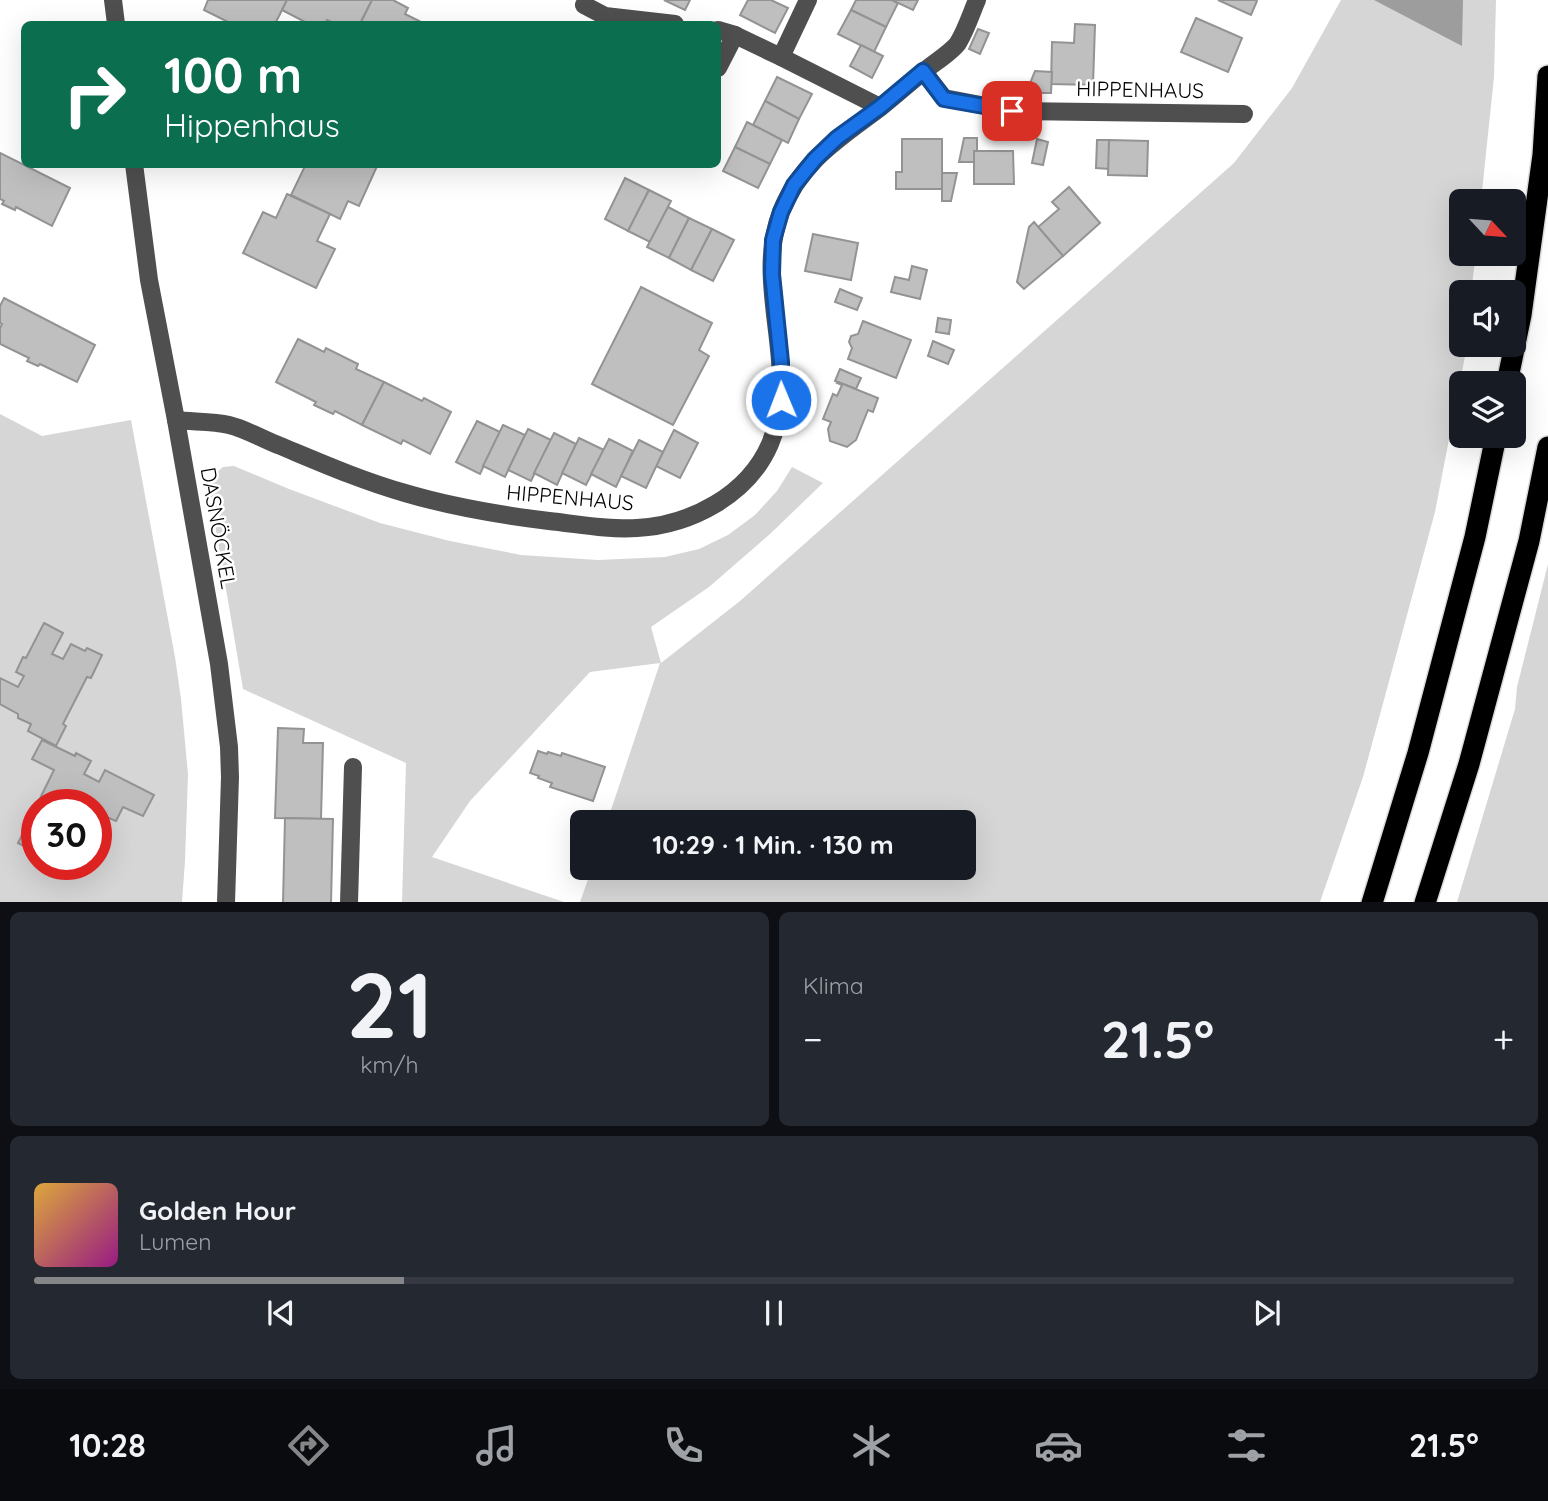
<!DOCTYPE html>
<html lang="de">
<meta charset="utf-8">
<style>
:root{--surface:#171b24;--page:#242831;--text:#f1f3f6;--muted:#9ea1a6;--line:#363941;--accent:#858687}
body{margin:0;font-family:Quicksand,sans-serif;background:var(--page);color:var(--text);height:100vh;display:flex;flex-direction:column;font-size:26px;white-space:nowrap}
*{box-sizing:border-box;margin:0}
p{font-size:23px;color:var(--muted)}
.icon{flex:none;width:38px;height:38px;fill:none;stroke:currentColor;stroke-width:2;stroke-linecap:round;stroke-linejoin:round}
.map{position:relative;height:902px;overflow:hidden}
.side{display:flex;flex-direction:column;gap:10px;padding:10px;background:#0d0f14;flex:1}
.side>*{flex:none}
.hud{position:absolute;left:21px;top:21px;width:700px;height:147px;border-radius:10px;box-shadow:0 7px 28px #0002;background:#0b6e4f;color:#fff;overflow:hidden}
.needle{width:46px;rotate:116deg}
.tools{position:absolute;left:1449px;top:189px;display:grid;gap:14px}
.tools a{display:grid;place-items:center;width:77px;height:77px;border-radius:10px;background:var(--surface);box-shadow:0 7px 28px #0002;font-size:35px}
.speed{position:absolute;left:21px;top:789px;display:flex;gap:14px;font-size:35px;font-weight:700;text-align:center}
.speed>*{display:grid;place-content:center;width:91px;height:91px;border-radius:50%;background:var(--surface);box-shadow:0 7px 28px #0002;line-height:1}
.speed .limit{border:10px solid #d22;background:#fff;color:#111}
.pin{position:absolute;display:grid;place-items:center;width:60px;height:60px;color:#fff;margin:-30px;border-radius:14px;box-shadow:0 4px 10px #0006}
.me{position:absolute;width:77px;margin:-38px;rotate:359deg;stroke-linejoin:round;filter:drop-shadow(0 0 5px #0008)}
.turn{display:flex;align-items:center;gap:24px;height:147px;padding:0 28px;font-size:32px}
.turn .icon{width:91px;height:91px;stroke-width:2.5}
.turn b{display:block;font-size:49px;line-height:60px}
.big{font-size:52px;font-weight:700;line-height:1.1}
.side .widget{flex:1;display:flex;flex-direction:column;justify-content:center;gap:10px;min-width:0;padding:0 24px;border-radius:10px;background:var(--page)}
.side .dial{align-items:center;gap:0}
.dial b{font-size:91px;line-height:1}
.song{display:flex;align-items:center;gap:21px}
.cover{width:84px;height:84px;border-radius:10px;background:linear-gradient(135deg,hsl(40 70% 55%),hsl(310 70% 35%))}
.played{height:7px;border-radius:4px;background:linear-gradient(90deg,var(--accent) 25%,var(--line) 25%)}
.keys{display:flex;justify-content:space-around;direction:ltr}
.heat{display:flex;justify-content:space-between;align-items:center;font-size:38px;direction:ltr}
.side .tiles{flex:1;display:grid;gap:10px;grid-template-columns:1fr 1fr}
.widget:last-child{grid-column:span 2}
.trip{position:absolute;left:570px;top:810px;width:406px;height:70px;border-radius:10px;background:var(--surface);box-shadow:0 7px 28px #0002;font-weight:700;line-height:70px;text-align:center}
.dock{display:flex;height:112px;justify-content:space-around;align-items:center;background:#090b0e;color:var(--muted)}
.dock .icon{width:49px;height:49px}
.dock .active{color:var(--accent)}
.dock b{font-size:32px;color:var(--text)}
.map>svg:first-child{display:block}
.green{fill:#d6d6d6;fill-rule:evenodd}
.water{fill:#9d9d9d}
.building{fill:#bfbfbf;stroke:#939393;stroke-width:2}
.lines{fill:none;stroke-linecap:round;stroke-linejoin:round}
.highway-casing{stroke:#dbdbdb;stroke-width:24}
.minor{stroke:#4f4f4f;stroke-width:18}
.highway{stroke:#000;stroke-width:21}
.route-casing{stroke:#114b97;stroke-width:18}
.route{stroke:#1a73e8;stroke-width:12}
.labels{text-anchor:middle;stroke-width:5;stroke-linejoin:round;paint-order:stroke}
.street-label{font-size:21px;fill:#000;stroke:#fff}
</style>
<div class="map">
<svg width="1548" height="903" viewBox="0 0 1548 903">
<rect width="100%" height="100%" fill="#fff"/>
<g class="green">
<polygon points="1341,0 1496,0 1494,77 1481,201 1461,201 1461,254 1476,254 1471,292 1461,292 1461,345 1466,345 1465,356 1435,512 1363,777 1320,902 580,902 592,868 964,868 964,822 607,822 660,663 590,672 470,801 432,857 564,902 402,902 406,763 243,689 209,489 211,479 216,473 223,467 234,466 289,489 380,523 450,541 521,555 598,560 665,557 699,549 728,535 755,515 777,491 792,467 823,483 770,534 709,587 651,627 661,663 740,601 1234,163 1292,88"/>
<path d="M 0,414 L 42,436 L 131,420 L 175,657 L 181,699 L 188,774 L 185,861 L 182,902 L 0,902 ZM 37,805 L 96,805 L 96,864 L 37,864 Z"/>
<polygon points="1548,564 1548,902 1457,902 1515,709 1517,687"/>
</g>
<polygon class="water" points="1374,0 1463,0 1462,46"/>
<g class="building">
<polygon points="208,0 287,0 275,24 232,24 204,10"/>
<polygon points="287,0 372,0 360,24 336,24 327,20 325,24 309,24 282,10"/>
<polygon points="372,0 393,0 408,8 405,14 425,24 360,24"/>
<polygon points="664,0 690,0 685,10"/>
<polygon points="748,0 771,0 788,8 775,33 740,15"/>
<polygon points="856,0 892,0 898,3 886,27 851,10"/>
<polygon points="892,0 918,0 913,10"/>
<polygon points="1218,0 1256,0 1257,1 1251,15"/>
<polygon points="851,10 886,27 874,52 838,34"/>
<polygon points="1196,18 1242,38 1228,72 1181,52"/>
<polygon points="1075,24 1095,25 1093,85 1051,84 1052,42 1074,43"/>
<polygon points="978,29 989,33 980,54 969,49"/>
<polygon points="861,45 883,56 872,78 850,66"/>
<polygon points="1035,71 1052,72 1051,93 1026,93"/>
<polygon points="777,77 812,94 799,119 765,101"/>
<polygon points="765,101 799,119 788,143 753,125"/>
<polygon points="747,122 782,140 770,164 735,147"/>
<polygon points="964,138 977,138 977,151 974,151 974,162 959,162"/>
<polygon points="902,139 942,139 942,189 896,189 896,172 902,172"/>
<polygon points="1037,139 1048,142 1043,165 1032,163"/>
<polygon points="1097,140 1109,140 1109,169 1096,168"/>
<polygon points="1109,140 1148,141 1147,176 1108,175"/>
<polygon points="735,147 770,164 758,188 723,171"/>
<polygon points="974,151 1013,151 1014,184 974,184"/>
<polygon points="0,153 70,188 52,226 16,207 15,210 2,204 4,201 0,199"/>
<polygon points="306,164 319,165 378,164 359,206 348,201 340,219 291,195"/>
<polygon points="942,173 957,173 951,201 942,201"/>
<polygon points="625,178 649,190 628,231 605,219"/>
<polygon points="1069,187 1100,223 1063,256 1038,227 1059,209 1052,202"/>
<polygon points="649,190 671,201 650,242 628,231"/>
<polygon points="287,194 330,214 317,241 335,249 316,288 243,253 263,212 276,218"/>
<polygon points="668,207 689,218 669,258 647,247"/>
<polygon points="689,218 712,229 691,270 669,258"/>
<polygon points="1034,222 1063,256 1024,289 1017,282 1029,227"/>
<polygon points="712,229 734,240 713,281 691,270"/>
<polygon points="813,234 858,243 851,280 805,271"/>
<polygon points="912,266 927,270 920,299 891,292 895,277 909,280"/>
<polygon points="641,287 712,323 699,350 709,356 673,425 592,384"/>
<polygon points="840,289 862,298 857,310 835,302"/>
<polygon points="4,298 95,345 77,382 40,364 38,366 27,361 29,358 0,344 0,328 2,324 0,323 0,306"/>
<polygon points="938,318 951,320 949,334 936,332"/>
<polygon points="863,321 911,340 896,378 848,359 852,348 849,342 851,336 858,334"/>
<polygon points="298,339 324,352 326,348 358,364 356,369 384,382 362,425 335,411 333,414 314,405 316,402 276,382"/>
<polygon points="933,341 954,350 948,364 928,356"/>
<polygon points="840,369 861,378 856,389 835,381"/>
<polygon points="384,382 422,401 424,398 451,412 430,454 403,440 401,444 362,425"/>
<polygon points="838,382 878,398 873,412 868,410 856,440 847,447 830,441 828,429 831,422 823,419 833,394 837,396 842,385 837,383"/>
<polygon points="477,421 500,432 480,474 456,462"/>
<polygon points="503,425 525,435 505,477 483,466"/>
<polygon points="528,429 551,440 531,481 508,470"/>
<polygon points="674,430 698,443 680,478 656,466"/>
<polygon points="554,433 576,444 557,485 534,473"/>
<polygon points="579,438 604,450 586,485 562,473"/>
<polygon points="609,439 633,451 616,487 591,474"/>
<polygon points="639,440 663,452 646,488 621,476"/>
<polygon points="44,623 63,633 52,654 63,659 71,644 85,651 87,648 102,655 91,678 87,677 63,724 66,726 56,746 28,731 31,724 18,718 18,714 0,704 0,678 18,687 24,676 16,672 23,657 26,658"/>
<polygon points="278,728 304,729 303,743 323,743 321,819 275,818"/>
<polygon points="42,740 75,756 76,753 91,761 84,774 99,782 105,770 154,795 143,816 123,807 116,821 104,816 98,828 102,830 96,841 96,805 37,805 37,853 18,843 54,770 32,759"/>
<polygon points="538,751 547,754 548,752 561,756 562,753 605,767 593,801 550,787 552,783 538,778 539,776 530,773"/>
<polygon points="285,818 333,819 331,903 283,903"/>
</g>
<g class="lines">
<g class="highway-casing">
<g id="highway">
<polyline points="1507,383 1521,315 1543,155 1548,76"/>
<polyline points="1372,903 1418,753 1475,537 1496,436"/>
<polyline points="1425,903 1469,764 1529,541 1548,447"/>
</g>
</g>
<g class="minor">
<polyline points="113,0 116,24"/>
<polyline points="584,5 605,16 675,24"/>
<polyline points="718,30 735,35"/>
<polyline points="781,57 880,107"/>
<polyline points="718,68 735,35 781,57 808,0"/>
<polyline points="923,71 944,98 1012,111 1244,114"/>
<polyline points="134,164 149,280 176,420 219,664 229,747 230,777 226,903"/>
<path d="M 176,420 C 193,422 213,421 229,425 C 246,429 262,439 278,445 C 319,462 362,481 405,493 C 452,507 500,515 549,521 C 578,524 608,530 637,528 C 691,525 748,495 770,444 C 802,369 752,287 781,212 C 801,161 840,138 881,107 C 895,96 908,84 922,73 C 932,64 951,53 958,43 C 966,30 971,14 977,0"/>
<polyline points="349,903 353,767"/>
</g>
<use href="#highway" class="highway"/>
</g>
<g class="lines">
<g class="route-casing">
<polyline id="route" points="781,400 781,362 772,274 773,240 781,212 794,185 815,159 837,138 880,107 923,71 944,99 1012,111"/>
</g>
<use href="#route" class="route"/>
</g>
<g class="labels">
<g class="street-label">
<text transform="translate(1140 90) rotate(1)" y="7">HIPPENHAUS</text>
<text transform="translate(570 498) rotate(5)" y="7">HIPPENHAUS</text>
<text transform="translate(218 528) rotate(80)" y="7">DASNÖCKEL</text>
</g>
</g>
</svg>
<div class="tools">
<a><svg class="needle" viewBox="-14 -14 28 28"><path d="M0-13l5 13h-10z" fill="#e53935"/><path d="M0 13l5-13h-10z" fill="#9ea1a6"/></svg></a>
<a><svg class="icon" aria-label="sound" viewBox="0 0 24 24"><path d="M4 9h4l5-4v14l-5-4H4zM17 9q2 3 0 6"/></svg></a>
<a><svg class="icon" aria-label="layers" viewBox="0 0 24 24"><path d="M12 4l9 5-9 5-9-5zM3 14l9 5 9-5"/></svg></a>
</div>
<div class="speed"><div class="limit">30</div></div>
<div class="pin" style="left:1012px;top:111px;background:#d93025"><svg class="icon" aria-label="arrive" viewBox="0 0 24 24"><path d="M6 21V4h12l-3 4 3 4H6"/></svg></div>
<svg class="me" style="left:781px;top:400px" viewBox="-20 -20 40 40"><circle r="17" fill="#1a73e8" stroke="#fff" stroke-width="3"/><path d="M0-11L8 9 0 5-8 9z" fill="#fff"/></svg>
<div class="trip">10:29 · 1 Min. · 130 m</div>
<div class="hud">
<div class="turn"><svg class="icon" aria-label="right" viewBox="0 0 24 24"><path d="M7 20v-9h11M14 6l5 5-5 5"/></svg><div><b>100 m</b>Hippenhaus</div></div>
</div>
</div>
<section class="side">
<div class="tiles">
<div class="widget dial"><b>21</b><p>km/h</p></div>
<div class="widget"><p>Klima</p>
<div class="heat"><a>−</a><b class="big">21.5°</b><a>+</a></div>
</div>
<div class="widget">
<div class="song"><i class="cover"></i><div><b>Golden Hour</b><p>Lumen</p></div></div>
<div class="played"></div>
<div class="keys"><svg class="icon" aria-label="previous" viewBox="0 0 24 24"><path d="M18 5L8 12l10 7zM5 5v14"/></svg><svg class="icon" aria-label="pause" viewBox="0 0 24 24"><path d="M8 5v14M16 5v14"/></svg><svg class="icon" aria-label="next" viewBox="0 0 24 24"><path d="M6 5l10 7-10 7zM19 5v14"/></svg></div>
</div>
</div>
</section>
<nav class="dock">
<b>10:28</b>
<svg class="icon active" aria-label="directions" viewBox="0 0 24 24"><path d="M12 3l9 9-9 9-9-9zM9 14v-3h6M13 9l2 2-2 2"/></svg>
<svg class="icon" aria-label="music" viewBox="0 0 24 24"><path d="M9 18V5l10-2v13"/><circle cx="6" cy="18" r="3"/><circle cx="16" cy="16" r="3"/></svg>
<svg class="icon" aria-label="phone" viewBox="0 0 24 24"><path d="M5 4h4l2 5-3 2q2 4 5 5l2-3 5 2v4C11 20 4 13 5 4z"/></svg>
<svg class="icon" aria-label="climate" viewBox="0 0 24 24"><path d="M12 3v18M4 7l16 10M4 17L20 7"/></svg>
<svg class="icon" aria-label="car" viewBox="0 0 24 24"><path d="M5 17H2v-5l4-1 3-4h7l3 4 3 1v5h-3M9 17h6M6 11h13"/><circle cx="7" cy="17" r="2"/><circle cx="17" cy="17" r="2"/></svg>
<svg class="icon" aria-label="filters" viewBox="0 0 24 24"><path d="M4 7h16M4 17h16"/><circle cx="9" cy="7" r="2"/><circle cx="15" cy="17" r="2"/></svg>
<b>21.5°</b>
</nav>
